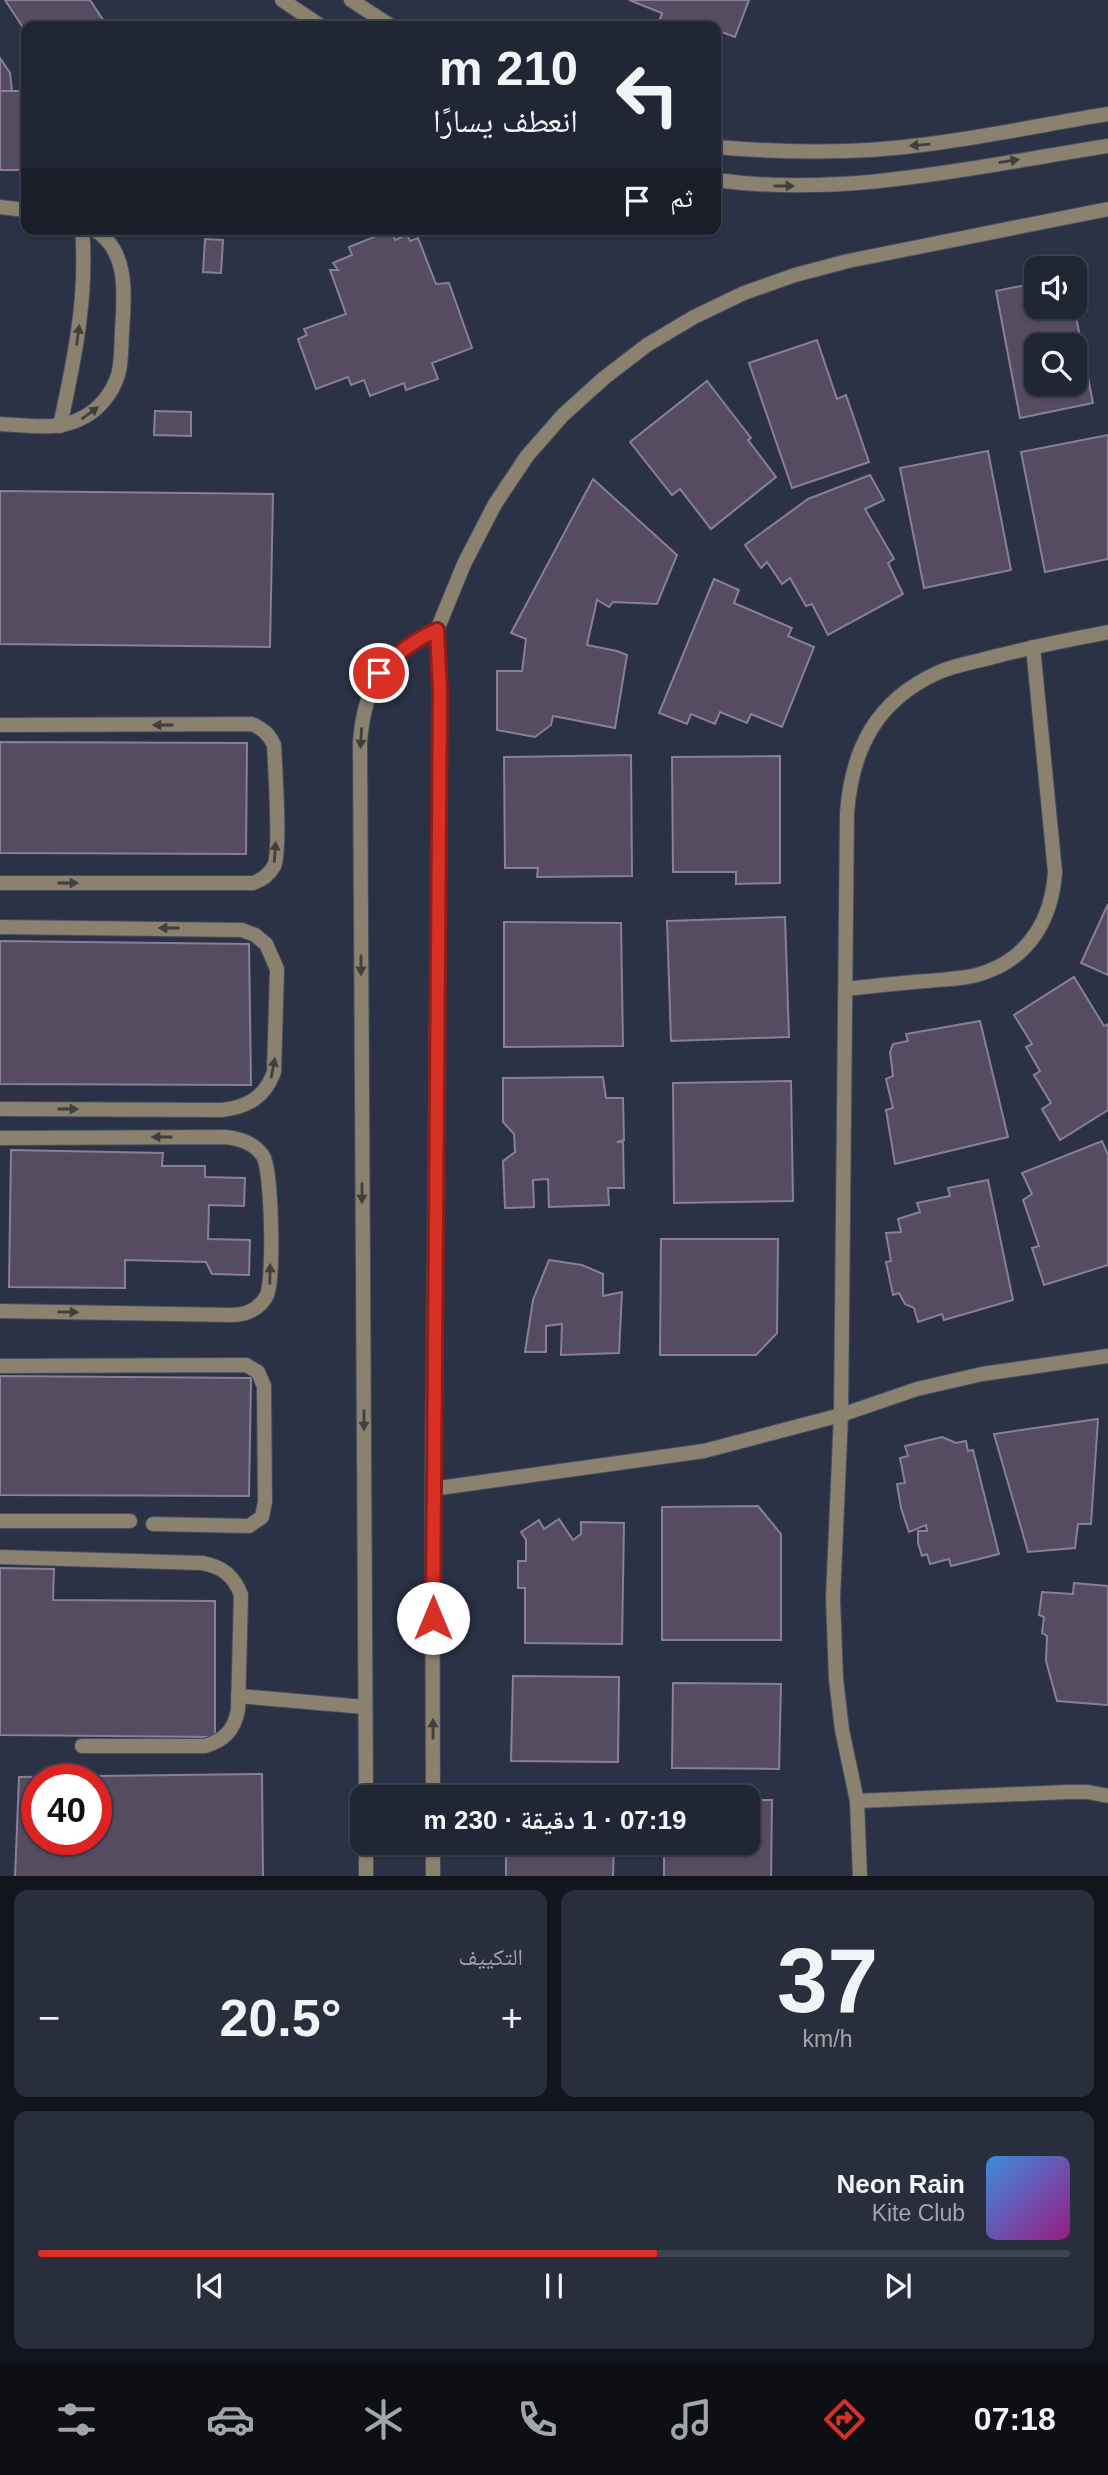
<!DOCTYPE html>
<html lang="ar">
<meta charset="utf-8">
<style>
:root{--surface:#202634;--page:#282e3c;--text:#f1f3f6;--muted:#a2a5ac;--line:#3d434f;--accent:#d93025}
body{margin:0;font-family:Helvetica,"Noto Naskh Arabic",sans-serif;background:var(--page);color:var(--text);direction:rtl;height:100vh;display:flex;flex-direction:column;font-size:26px;white-space:nowrap}
*{box-sizing:border-box;margin:0}
p{font-size:23px;color:var(--muted)}
.icon{flex:none;width:38px;height:38px;fill:none;stroke:currentColor;stroke-width:2;stroke-linecap:round;stroke-linejoin:round}
.map{position:relative;height:1876px;overflow:hidden;direction:ltr}
.panel{display:flex;flex-direction:column;gap:14px;padding:14px;background:#12151d;flex:1}
.panel>*{flex:none}
.hud{position:absolute;left:21px;top:21px;width:700px;height:214px;border-radius:14px;box-shadow:0 2px 5px #0004,0 0 0 2px var(--line);direction:rtl;background:#202634;color:var(--text);overflow:hidden}
.tools{position:absolute;left:1024px;top:256px;display:grid;gap:14px}
.tools a{display:grid;place-items:center;width:63px;height:63px;border-radius:14px;background:var(--surface);box-shadow:0 2px 5px #0004,0 0 0 2px var(--line);font-size:35px}
.speed{position:absolute;left:21px;top:1764px;display:flex;gap:14px;font-size:35px;font-weight:700;text-align:center}
.speed>*{display:grid;place-content:center;width:91px;height:91px;border-radius:50%;background:var(--surface);box-shadow:0 2px 5px #0004,0 0 0 2px var(--line);line-height:1}
.speed .limit{border:10px solid #d22;background:#fff;color:#111}
.pin{position:absolute;display:grid;place-items:center;width:60px;height:60px;color:#fff;margin:-30px;border:4px solid #fff;border-radius:50%;box-shadow:0 2px 7px #0007}
.me{position:absolute;width:77px;margin:-38px;rotate:0deg;stroke-linejoin:round;filter:drop-shadow(0 0 5px #0008)}
.turn{display:flex;align-items:center;gap:24px;height:147px;padding:0 28px;font-size:32px}
.turn .icon{width:91px;height:91px;stroke-width:2.5}
.turn b{display:block;font-size:49px;line-height:60px}
.then{display:flex;align-items:center;height:66px;padding:0 28px;background:#0003;gap:14px;font-size:26px}
.big{font-size:52px;font-weight:700;line-height:1.1}
.panel .card{flex:1;display:flex;flex-direction:column;justify-content:center;gap:10px;min-width:0;padding:0 24px;border-radius:14px;background:var(--page)}
.panel .dial{align-items:center;gap:0}
.dial b{font-size:91px;line-height:1}
.song{display:flex;align-items:center;gap:21px}
.cover{width:84px;height:84px;border-radius:10px;background:linear-gradient(135deg,hsl(210 70% 55%),hsl(310 70% 35%))}
.played{height:7px;border-radius:4px;background:linear-gradient(90deg,var(--accent) 60%,var(--line) 60%)}
.keys{display:flex;justify-content:space-around;direction:ltr}
.heat{display:flex;justify-content:space-between;align-items:center;font-size:38px;direction:ltr}
.panel .tiles{flex:1;display:grid;gap:14px;grid-template-columns:1fr 1fr}
.card:last-child{grid-column:span 2}
.trip{position:absolute;left:350px;top:1785px;width:410px;height:70px;border-radius:14px;background:var(--surface);box-shadow:0 2px 5px #0004,0 0 0 2px var(--line);font-weight:700;line-height:70px;text-align:center;direction:rtl}
.menu{display:flex;height:112px;justify-content:space-around;align-items:center;background:#0d0f15;color:var(--muted)}
.menu .icon{width:49px;height:49px}
.menu .on{color:var(--accent)}
.menu b{font-size:32px;color:var(--text)}
.map>svg:first-child{display:block}
.building{fill:#564c62;stroke:#897f96;stroke-width:2;fill-rule:evenodd}
.lines{fill:none;stroke-linecap:round;stroke-linejoin:round}
.service-casing{stroke:#474d60;stroke-width:16}
.minor-casing{stroke:#474d60;stroke-width:16}
.tertiary-casing{stroke:#474d60;stroke-width:16}
.service{stroke:#8a816f;stroke-width:14}
.minor{stroke:#8a816f;stroke-width:14}
.tertiary{stroke:#8a816f;stroke-width:14}
.oneway{fill:#3f3f3e}
.route-casing{stroke:#8d1f18;stroke-width:18}
.route{stroke:#d93025;stroke-width:12}
</style>
<div class="map">
<svg width="1108" height="1877" viewBox="0 0 1108 1877">
<rect width="100%" height="100%" fill="#2b3246"/>
<g class="building">
<polygon points="5,0 90,0 107,26 26,26 26,32"/>
<polygon points="629,0 749,0 735,37 716,30 716,26 698,23 696,26 678,26 660,19 662,13"/>
<polygon points="0,58 10,73 12,91 0,91"/>
<rect x="0" y="91" width="26" height="79"/>
<polygon points="391,230 395,240 407,235 410,241 418,238 436,284 449,283 472,348 432,363 438,379 406,390 404,383 370,396 364,380 351,385 348,377 316,389 298,339 307,335 304,329 346,314 330,270 338,270 333,263 352,255 349,247"/>
<polygon points="205,239 223,240 221,273 203,272"/>
<path d="M 1036,283 L 1036,306 L 1074,306 L 1093,403 L 1020,418 L 996,291 ZM 1036,345 L 1074,345 L 1074,383 L 1036,383 Z"/>
<polygon points="817,340 837,399 846,395 869,462 792,488 749,363"/>
<polygon points="707,381 751,438 748,440 776,477 711,529 680,489 672,495 630,442"/>
<polygon points="155,411 191,412 191,436 154,435"/>
<polygon points="1108,435 1108,559 1045,572 1021,452"/>
<polygon points="988,451 1011,570 924,588 900,468"/>
<polygon points="870,475 884,500 865,509 894,559 888,563 903,594 828,635 812,604 806,606 790,578 782,584 767,562 761,568 745,545 808,499"/>
<polygon points="593,479 677,555 657,604 613,602 609,607 597,600 587,645 617,651 627,655 615,728 553,716 551,725 535,737 497,730 497,671 522,671 526,639 511,633"/>
<polygon points="0,491 273,494 270,647 0,644"/>
<polygon points="714,579 739,590 734,603 792,628 788,636 814,647 782,727 751,714 747,723 720,712 715,724 691,714 687,724 659,713"/>
<polygon points="0,742 247,743 246,854 0,853"/>
<polygon points="631,755 632,876 537,877 538,868 505,868 504,757"/>
<polygon points="780,756 780,883 736,884 736,872 673,872 672,757"/>
<polygon points="1108,904 1108,975 1081,963"/>
<polygon points="785,917 789,1037 671,1041 667,921"/>
<polygon points="504,922 621,923 623,1046 504,1047"/>
<polygon points="0,941 249,944 251,1085 0,1084"/>
<polygon points="1074,977 1104,1026 1108,1024 1108,1110 1060,1140 1042,1109 1051,1103 1034,1075 1040,1071 1026,1047 1032,1044 1014,1015"/>
<polygon points="980,1021 1008,1137 895,1164 886,1110 893,1108 886,1079 893,1076 890,1052 893,1044 908,1041 906,1034"/>
<polygon points="603,1077 606,1098 623,1098 624,1140 617,1142 623,1142 624,1188 608,1188 609,1205 549,1207 548,1179 533,1180 534,1207 505,1208 503,1161 515,1152 514,1134 503,1122 503,1078"/>
<polygon points="791,1081 793,1201 674,1203 673,1083"/>
<polygon points="1102,1141 1108,1155 1108,1265 1044,1285 1032,1248 1039,1246 1023,1200 1032,1194 1022,1173"/>
<polygon points="11,1150 163,1153 162,1166 205,1166 205,1177 245,1178 244,1206 209,1205 208,1239 250,1240 249,1275 212,1274 206,1262 125,1260 125,1288 9,1287"/>
<polygon points="988,1180 1013,1300 944,1320 942,1314 918,1322 914,1308 905,1304 899,1293 893,1295 886,1262 891,1261 886,1233 901,1232 898,1219 920,1212 917,1203 950,1196 948,1188"/>
<polygon points="661,1239 778,1239 777,1333 756,1355 660,1355"/>
<polygon points="549,1260 582,1265 603,1274 603,1296 622,1292 619,1353 561,1355 562,1324 546,1326 546,1352 525,1352 533,1300"/>
<polygon points="0,1376 251,1378 249,1496 0,1495"/>
<polygon points="1098,1419 1091,1524 1078,1524 1075,1548 1028,1552 994,1434"/>
<polygon points="942,1437 956,1443 966,1441 968,1451 973,1450 999,1554 951,1566 949,1559 930,1564 927,1554 922,1556 918,1543 918,1531 927,1531 926,1525 909,1532 901,1508 897,1484 905,1483 900,1458 908,1456 905,1446"/>
<polygon points="758,1506 781,1534 781,1640 662,1640 662,1507"/>
<polygon points="559,1519 573,1540 581,1534 581,1522 624,1523 622,1644 525,1643 525,1588 518,1588 518,1561 526,1561 526,1540 521,1532 539,1520 544,1529"/>
<polygon points="0,1568 54,1569 53,1600 215,1601 215,1737 0,1735"/>
<polygon points="1074,1583 1108,1586 1108,1705 1057,1701 1046,1661 1047,1636 1042,1633 1044,1617 1039,1615 1042,1592 1073,1594"/>
<polygon points="513,1676 619,1677 618,1762 511,1761"/>
<polygon points="673,1683 781,1684 779,1769 672,1768"/>
<path d="M 262,1774 L 263,1877 L 15,1877 L 19,1777 ZM 37,1780 L 96,1780 L 96,1839 L 37,1839 Z"/>
<polygon points="747,1800 772,1800 771,1877 664,1877 664,1843 747,1843"/>
<polygon points="506,1843 614,1843 613,1877 506,1877"/>
</g>
<g class="lines">
<g class="service-casing">
<g id="service">
<polyline points="0,207 26,210"/>
<path d="M 0,424 C 25,425 57,431 80,419 C 98,411 112,394 118,375 C 122,362 121,346 122,332 C 124,296 130,250 93,229"/>
<path d="M 60,426 C 74,361 88,296 82,229"/>
<path d="M 0,725 L 252,724 C 263,729 269,734 274,745 C 275,766 281,852 274,866 C 269,875 262,880 253,883 L 0,883"/>
<path d="M 0,927 L 242,930 L 255,935 L 266,944 L 277,969 L 274,1072 C 265,1097 248,1107 222,1110 L 0,1109"/>
<path d="M 0,1138 L 226,1137 C 241,1139 254,1143 263,1156 C 272,1170 274,1279 267,1295 C 260,1309 246,1315 231,1315 L 0,1311"/>
<polyline points="0,1366 246,1365 258,1372 264,1386 265,1502 262,1517 249,1526 153,1524"/>
<polyline points="0,1521 130,1521"/>
<path d="M 0,1557 L 202,1563 C 223,1567 234,1576 241,1595 L 238,1710 C 234,1730 225,1740 205,1746 L 82,1746"/>
<polyline points="238,1696 365,1707"/>
</g>
</g>
<g class="minor-casing">
<g id="minor">
<path d="M 846,989 C 873,986 900,983 927,981 C 947,979 968,979 986,972 C 1031,956 1052,917 1055,872 L 1033,647"/>
<polyline points="432,1489 704,1451 841,1415 917,1389 982,1374 1108,1356"/>
<polyline points="857,1801 1067,1792 1088,1792 1108,1796"/>
<path d="M 860,1877 L 857,1801 L 842,1730 L 836,1679 L 833,1598 L 841,1415 L 847,813 C 852,749 876,701 937,673 C 954,665 975,662 993,657 C 1031,647 1069,640 1108,632"/>
</g>
</g>
<g class="tertiary-casing">
<g id="tertiary">
<polyline points="282,0 321,26"/>
<polyline points="351,0 391,26"/>
<path d="M 716,147 C 786,153 859,154 929,144 C 989,136 1048,124 1108,114"/>
<path d="M 716,180 C 847,198 978,166 1108,146"/>
<path d="M 366,1797 L 360,743 C 364,685 384,655 437,630"/>
<polyline points="433,1797 432,1489 440,692 437,630 464,564 495,504 527,456 563,415 604,378 647,345 694,317 744,293 795,275 848,261 1108,209"/>
<polyline points="366,1843 366,1877"/>
<polyline points="433,1843 433,1877"/>
</g>
</g>
<use href="#service" class="service"/>
<use href="#minor" class="minor"/>
<use href="#tertiary" class="tertiary"/>
</g>
<defs><path id="oneway-solid" d="M-6-.8H1V-3.2L6.5 0L1 3.2V.8H-6Z" transform="scale(1.75)"/></defs>
<g class="oneway">
<use href="#oneway-solid" transform="translate(920 145) rotate(175)"/>
<use href="#oneway-solid" transform="translate(1009 161) rotate(-9)"/>
<use href="#oneway-solid" transform="translate(784 186)"/>
<use href="#oneway-solid" transform="translate(78 335) rotate(-82)"/>
<use href="#oneway-solid" transform="translate(90 413) rotate(-36)"/>
<use href="#oneway-solid" transform="translate(163 725) rotate(180)"/>
<use href="#oneway-solid" transform="translate(361 738) rotate(93)"/>
<use href="#oneway-solid" transform="translate(275 852) rotate(-86)"/>
<use href="#oneway-solid" transform="translate(68 883)"/>
<use href="#oneway-solid" transform="translate(169 928) rotate(-180)"/>
<use href="#oneway-solid" transform="translate(361 965) rotate(90)"/>
<use href="#oneway-solid" transform="translate(273 1068) rotate(-79)"/>
<use href="#oneway-solid" transform="translate(68 1109)"/>
<use href="#oneway-solid" transform="translate(162 1137) rotate(180)"/>
<use href="#oneway-solid" transform="translate(362 1193) rotate(90)"/>
<use href="#oneway-solid" transform="translate(270 1274) rotate(-89)"/>
<use href="#oneway-solid" transform="translate(68 1312) rotate(1)"/>
<use href="#oneway-solid" transform="translate(364 1420) rotate(90)"/>
<use href="#oneway-solid" transform="translate(433 1729) rotate(-90)"/>
</g>
<g class="lines">
<g class="route-casing">
<path id="route" d="M 379,673 C 397,653 413,641 437,630 L 440,692 L 433,1618"/>
</g>
<use href="#route" class="route"/>
</g>
</svg>
<div class="tools">
<a><svg class="icon" aria-label="sound" viewBox="0 0 24 24"><path d="M4 9h4l5-4v14l-5-4H4zM17 9q2 3 0 6"/></svg></a>
<a><svg class="icon" aria-label="search" viewBox="0 0 24 24"><circle cx="10" cy="10" r="6"/><path d="M15 15l6 6"/></svg></a>
</div>
<div class="speed"><div class="limit">40</div></div>
<div class="pin" style="left:379px;top:673px;background:#d93025"><svg class="icon" aria-label="arrive" viewBox="0 0 24 24"><path d="M6 21V4h12l-3 4 3 4H6"/></svg></div>
<svg class="me" style="left:433px;top:1618px" viewBox="-20 -20 40 40"><circle r="19" fill="#fff"/><path d="M0-13L10 11 0 6-10 11z" fill="#d93025"/></svg>
<div class="trip">07:19 · 1 دقيقة · 230 m</div>
<div class="hud">
<div class="turn"><svg class="icon" aria-label="left" viewBox="0 0 24 24"><path d="M17 20v-9H6M10 6l-5 5 5 5"/></svg><div><b>210 m</b>انعطف يسارًا</div></div>
<div class="then">ثم<svg class="icon" aria-label="arrive" viewBox="0 0 24 24"><path d="M6 21V4h12l-3 4 3 4H6"/></svg></div>
</div>
</div>
<section class="panel">
<div class="tiles">
<div class="card dial"><b>37</b><p>km/h</p></div>
<div class="card"><p>التكييف</p>
<div class="heat"><a>−</a><b class="big">20.5°</b><a>+</a></div>
</div>
<div class="card">
<div class="song"><i class="cover"></i><div><b>Neon Rain</b><p>Kite Club</p></div></div>
<div class="played"></div>
<div class="keys"><svg class="icon" aria-label="previous" viewBox="0 0 24 24"><path d="M18 5L8 12l10 7zM5 5v14"/></svg><svg class="icon" aria-label="pause" viewBox="0 0 24 24"><path d="M8 5v14M16 5v14"/></svg><svg class="icon" aria-label="next" viewBox="0 0 24 24"><path d="M6 5l10 7-10 7zM19 5v14"/></svg></div>
</div>
</div>
</section>
<nav class="menu">
<b>07:18</b>
<svg class="icon on" aria-label="directions" viewBox="0 0 24 24"><path d="M12 3l9 9-9 9-9-9zM9 14v-3h6M13 9l2 2-2 2"/></svg>
<svg class="icon" aria-label="music" viewBox="0 0 24 24"><path d="M9 18V5l10-2v13"/><circle cx="6" cy="18" r="3"/><circle cx="16" cy="16" r="3"/></svg>
<svg class="icon" aria-label="phone" viewBox="0 0 24 24"><path d="M5 4h4l2 5-3 2q2 4 5 5l2-3 5 2v4C11 20 4 13 5 4z"/></svg>
<svg class="icon" aria-label="climate" viewBox="0 0 24 24"><path d="M12 3v18M4 7l16 10M4 17L20 7"/></svg>
<svg class="icon" aria-label="car" viewBox="0 0 24 24"><path d="M5 17H2v-5l4-1 3-4h7l3 4 3 1v5h-3M9 17h6M6 11h13"/><circle cx="7" cy="17" r="2"/><circle cx="17" cy="17" r="2"/></svg>
<svg class="icon" aria-label="filters" viewBox="0 0 24 24"><path d="M4 7h16M4 17h16"/><circle cx="9" cy="7" r="2"/><circle cx="15" cy="17" r="2"/></svg>
</nav>
